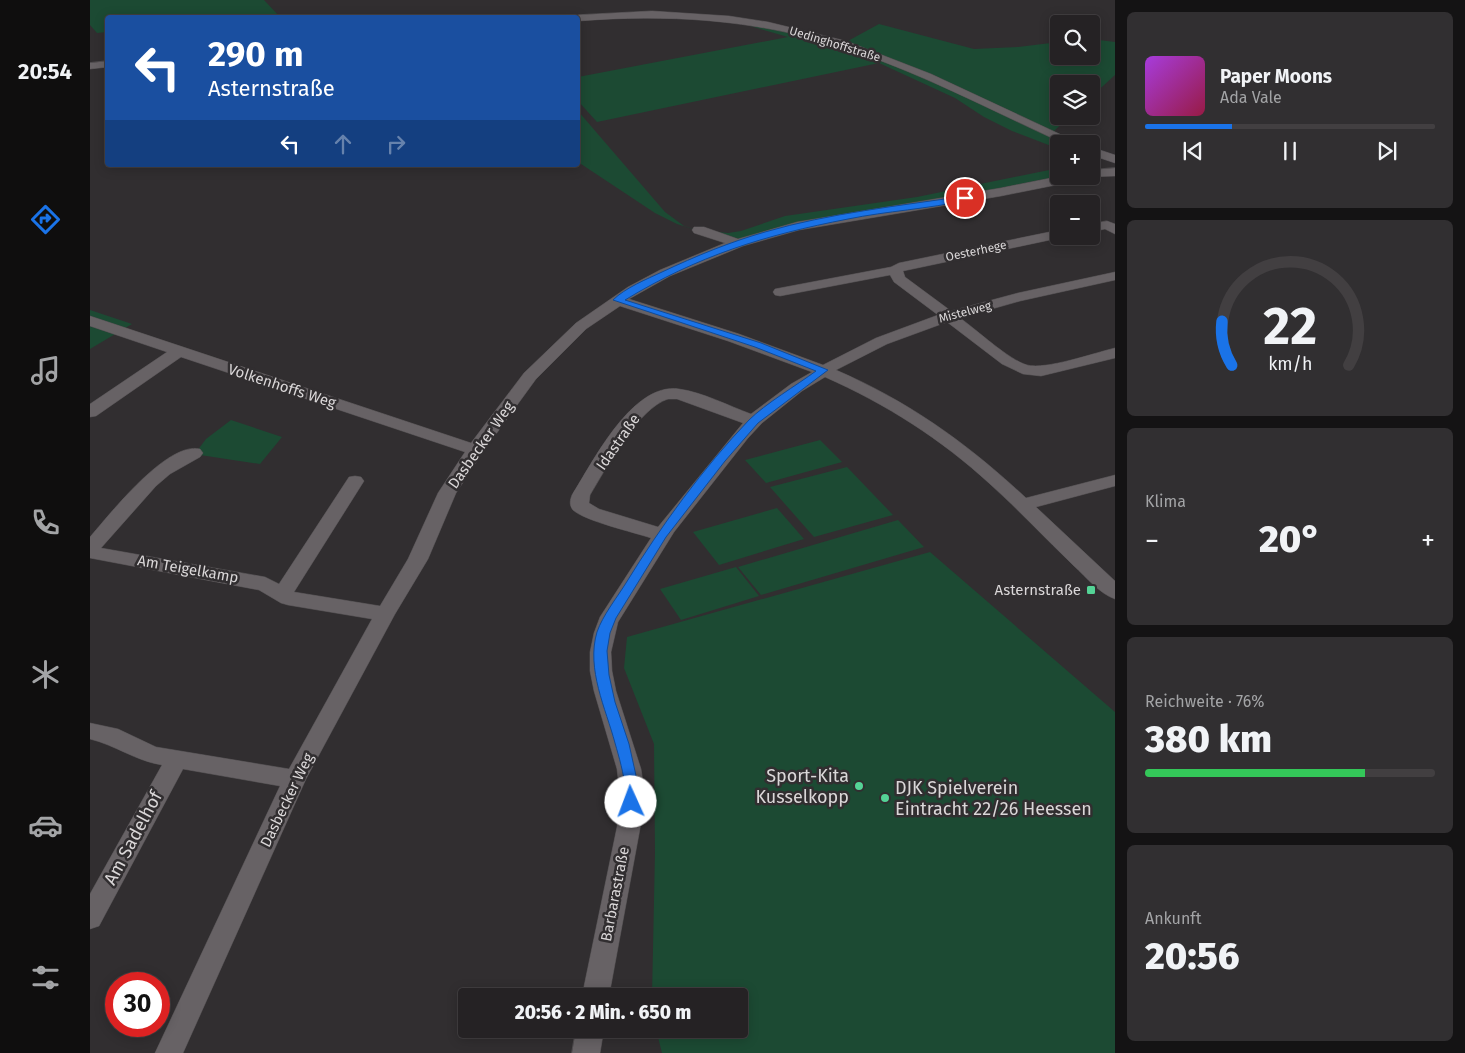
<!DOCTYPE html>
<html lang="de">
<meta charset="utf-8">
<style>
:root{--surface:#252224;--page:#312f31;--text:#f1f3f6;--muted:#a3a4a6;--line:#423f41;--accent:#1a73e8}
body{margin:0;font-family:"Fira Sans",sans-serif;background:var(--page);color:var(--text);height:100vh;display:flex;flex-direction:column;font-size:19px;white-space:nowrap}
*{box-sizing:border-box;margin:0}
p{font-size:16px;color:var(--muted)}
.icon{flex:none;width:28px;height:28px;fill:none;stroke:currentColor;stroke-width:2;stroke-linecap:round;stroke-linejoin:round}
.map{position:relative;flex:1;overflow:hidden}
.drawer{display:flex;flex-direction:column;gap:12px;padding:12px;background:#141314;width:350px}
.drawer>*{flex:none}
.top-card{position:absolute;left:15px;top:15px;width:475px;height:152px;border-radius:5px;box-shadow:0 2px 12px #0003,0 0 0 1px var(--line);background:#1a4fa0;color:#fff;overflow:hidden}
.controls{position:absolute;left:960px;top:15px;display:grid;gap:10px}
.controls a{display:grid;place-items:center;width:50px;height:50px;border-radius:5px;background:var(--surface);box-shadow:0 2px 12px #0003,0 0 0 1px var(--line);font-size:25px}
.speed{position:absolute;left:15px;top:972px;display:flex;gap:10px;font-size:25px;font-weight:700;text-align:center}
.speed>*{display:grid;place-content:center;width:65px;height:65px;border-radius:50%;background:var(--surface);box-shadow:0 2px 12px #0003,0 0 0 1px var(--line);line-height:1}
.speed .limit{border:8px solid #d22;background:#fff;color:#111}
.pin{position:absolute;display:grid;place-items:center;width:42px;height:42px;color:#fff;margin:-21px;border:2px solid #fff;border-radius:50%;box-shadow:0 1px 5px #0007}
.me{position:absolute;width:55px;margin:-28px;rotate:358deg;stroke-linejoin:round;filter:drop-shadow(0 0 4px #0008)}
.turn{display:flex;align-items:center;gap:18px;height:105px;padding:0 20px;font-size:22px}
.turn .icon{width:65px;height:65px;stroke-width:2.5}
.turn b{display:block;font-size:35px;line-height:42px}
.lanes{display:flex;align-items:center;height:48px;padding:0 20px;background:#0003;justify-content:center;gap:25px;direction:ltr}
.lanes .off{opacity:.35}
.big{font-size:38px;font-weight:800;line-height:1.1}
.drawer .widget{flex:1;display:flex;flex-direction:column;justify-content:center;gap:8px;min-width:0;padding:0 18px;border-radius:8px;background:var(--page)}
.drawer .dial{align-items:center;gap:0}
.dial svg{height:130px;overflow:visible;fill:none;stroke:var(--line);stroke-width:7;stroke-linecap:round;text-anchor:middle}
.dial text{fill:var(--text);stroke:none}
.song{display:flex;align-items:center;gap:15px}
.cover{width:60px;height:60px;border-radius:8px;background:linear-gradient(135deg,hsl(280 70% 55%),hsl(340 70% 35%))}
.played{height:5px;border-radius:2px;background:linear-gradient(90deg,var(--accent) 30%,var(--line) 30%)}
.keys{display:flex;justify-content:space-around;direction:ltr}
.heat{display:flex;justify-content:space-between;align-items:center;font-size:28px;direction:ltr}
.charge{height:8px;border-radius:4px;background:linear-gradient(90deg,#34c759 76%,var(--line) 0)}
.trip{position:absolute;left:368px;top:988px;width:290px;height:50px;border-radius:5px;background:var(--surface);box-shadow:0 2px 12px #0003,0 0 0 1px var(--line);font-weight:800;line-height:50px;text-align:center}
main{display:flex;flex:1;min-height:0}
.tab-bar{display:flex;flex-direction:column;width:90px;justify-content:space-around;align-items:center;background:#0f0e0e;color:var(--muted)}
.tab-bar .icon{width:35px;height:35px}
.tab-bar .active{color:var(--accent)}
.tab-bar b{font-size:22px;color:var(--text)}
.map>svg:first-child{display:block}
.green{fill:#1c4a33}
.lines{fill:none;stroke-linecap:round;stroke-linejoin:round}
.street-casing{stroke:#4f4c4e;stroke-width:1}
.street{fill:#676265;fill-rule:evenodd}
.route{fill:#1a73e8;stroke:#114b97}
.poi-dot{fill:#54d396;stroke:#312e30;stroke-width:2}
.labels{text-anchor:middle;stroke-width:5;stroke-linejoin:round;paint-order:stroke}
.far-street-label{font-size:12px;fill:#dad7d8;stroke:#312e30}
.street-label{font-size:15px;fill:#dad7d8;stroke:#312e30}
.poi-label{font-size:15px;fill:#dad7d8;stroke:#312e30;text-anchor:end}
.near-poi-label{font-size:18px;fill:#dad7d8;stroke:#312e30;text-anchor:end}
.near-street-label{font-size:18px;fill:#dad7d8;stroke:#312e30}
</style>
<main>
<nav class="tab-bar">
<b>20:54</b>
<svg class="icon active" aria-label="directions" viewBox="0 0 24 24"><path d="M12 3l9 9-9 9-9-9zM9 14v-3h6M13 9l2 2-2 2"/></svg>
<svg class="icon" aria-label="music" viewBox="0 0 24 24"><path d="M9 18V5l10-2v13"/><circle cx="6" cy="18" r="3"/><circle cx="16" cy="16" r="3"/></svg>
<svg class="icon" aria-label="phone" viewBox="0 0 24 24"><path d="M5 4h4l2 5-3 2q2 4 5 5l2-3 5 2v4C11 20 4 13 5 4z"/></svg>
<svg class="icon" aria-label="climate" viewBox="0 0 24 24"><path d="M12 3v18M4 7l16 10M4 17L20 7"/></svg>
<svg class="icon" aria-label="car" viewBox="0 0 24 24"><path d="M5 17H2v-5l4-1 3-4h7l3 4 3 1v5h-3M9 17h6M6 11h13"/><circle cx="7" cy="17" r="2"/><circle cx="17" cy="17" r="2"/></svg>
<svg class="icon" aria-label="filters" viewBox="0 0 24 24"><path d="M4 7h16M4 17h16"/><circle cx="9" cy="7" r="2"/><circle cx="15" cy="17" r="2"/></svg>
</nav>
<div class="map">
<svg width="1025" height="1053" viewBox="0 0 1025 1053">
<rect width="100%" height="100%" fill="#312e30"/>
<g class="green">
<polygon points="0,0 174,0 190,17 18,18 17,32 7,33 0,25"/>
<polygon points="789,24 884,49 928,47 969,42 969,56 1001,56 1001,39 1025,42 1025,75 1001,97 1001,84 969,84 969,116 980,116 964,131 991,144 969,144 969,149 922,131 894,117 865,98 789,63 507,122 488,101 488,77 698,37 660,26 684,28 756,42"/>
<polygon points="488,111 575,212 594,226 631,238 587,224 565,213 488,162"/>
<polygon points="969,168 969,176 974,176 650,239 618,231 638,233 651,231 695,216 827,197"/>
<polygon points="0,310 42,324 0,349"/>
<polygon points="141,420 192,437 170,464 110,455 107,451 116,439"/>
<polygon points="730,440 752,462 676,483 655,460"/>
<polygon points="757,467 803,515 724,537 680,487"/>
<polygon points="687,508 714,539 629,565 603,532"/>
<polygon points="808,520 834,547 671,595 648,567"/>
<polygon points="840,552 1025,712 1025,1053 572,1053 566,1029 649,1029 649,996 562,996 565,852 564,744 534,668 537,637"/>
<polygon points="646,567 669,596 591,620 570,589"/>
</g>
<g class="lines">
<g class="street-casing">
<g id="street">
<path d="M 562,11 L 639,16 L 678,22 L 756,41 L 841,74 L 991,144 L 975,144 C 900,110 826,70 748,46 C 663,19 576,14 488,21 L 488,18 L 484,18 L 488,15 Z"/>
<polygon points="18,61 18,67 0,69 0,63"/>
<polygon points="1001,147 1025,155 1025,163 1001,155"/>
<path d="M 1025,168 L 1025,176 L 997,177 L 991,180 L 911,196 L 709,230 L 653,246 L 580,276 L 539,299 L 649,334 L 733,365 L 786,338 L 848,315 L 804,282 L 800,275 L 690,296 L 685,295 L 683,292 L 685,289 L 801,267 L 809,263 L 969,230 L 969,236 L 974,237 L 813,271 L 815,277 L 861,311 L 928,293 L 1025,272 L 1025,280 L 930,301 L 870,318 C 887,330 919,360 937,365 C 956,370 1004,353 1025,348 L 1025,358 L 951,376 L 933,374 L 912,364 L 857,322 L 797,344 L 746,370 C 820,402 878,444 936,498 L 1025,475 L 1025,486 L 946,507 L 1025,581 L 1025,599 C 1010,594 996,577 984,566 C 956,539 929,510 900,484 C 851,439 796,404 735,377 L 712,391 L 672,423 L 658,438 L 584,532 L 528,622 L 521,652 L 522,671 L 526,691 L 551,769 L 554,788 L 554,807 L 519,996 L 492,996 L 527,827 L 530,797 L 527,769 L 504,691 L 500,671 L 500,652 L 504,633 L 510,617 L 561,538 C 543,532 495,521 483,510 C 479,505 480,500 482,495 C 503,462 542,382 589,389 C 612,392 639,406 661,414 L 701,384 L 722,372 L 638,341 L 530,306 L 496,329 L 446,379 L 393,452 L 366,493 L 338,559 L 305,614 L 216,779 L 93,1053 L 65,1053 L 190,786 L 93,769 L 9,926 L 0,929 L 0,894 L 72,765 C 46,761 25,745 0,739 L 0,723 L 28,729 L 66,747 L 199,769 L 282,619 L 198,605 L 191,603 L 169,590 L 0,558 L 0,537 C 20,514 77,441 110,449 L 113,453 L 110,457 L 80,474 L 66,486 L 11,548 L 175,577 L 189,584 L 259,477 L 265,476 L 271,477 L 274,481 L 204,592 L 290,606 L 318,559 L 348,493 L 375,452 L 91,357 L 6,416 L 0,417 L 0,404 L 77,352 L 0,326 L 0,316 L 381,443 L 434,373 L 486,323 L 538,287 L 570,270 L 635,243 L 604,233 L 602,230 L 604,227 L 614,227 L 648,239 L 707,222 L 911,188 L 971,176 L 1001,176 L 1001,170 ZM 578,399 L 587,399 L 653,423 L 568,527 L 509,509 L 499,503 L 500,495 C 516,469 548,408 578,399 Z"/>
<polygon points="1017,221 1025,224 1025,234 1015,229 1001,232 1001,224"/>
<polygon points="486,1029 514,1029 510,1053 482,1053"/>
</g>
</g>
<use href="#street" class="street"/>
</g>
<path class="route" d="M 875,196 L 879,198 L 878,200 C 838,209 797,211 758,219 C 675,235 607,256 535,300 L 671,343 L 738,370 L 668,423 L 635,461 L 576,537 L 526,618 L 520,633 L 517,651 L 519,675 L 525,702 L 539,744 L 549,789 L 546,806 L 541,808 L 536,806 C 532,800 535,795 535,788 C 534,774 529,757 525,743 C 516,709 496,669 507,632 C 513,615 526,599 536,583 C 571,526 613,468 659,420 C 675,404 707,385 726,371 L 665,347 L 523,300 C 535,288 557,279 572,272 C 606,256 640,242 675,232 C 740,213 809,206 875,196 Z"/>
<g class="poi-dot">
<rect x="996" y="585" width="10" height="10" rx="2.5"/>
<circle cx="769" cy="786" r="5"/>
<circle cx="795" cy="798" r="5"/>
</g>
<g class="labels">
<g class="far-street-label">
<text transform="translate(745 44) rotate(17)" y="4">Uedinghoffstraße</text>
<text transform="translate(886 251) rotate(-12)" y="4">Oesterhege</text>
<text transform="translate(875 312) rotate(-15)" y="4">Mistelweg</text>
</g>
<g class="street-label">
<text transform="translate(192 386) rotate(18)" y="5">Volkenhoffs Weg</text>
<text transform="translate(528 442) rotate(-55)" y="5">Idastraße</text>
<text transform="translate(391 445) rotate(-55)" y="5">Dasbecker Weg</text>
<text transform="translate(98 569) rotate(10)" y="5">Am Teigelkamp</text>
<text transform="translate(197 800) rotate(-64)" y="5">Dasbecker Weg</text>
<text transform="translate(525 894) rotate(-79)" y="5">Barbarastraße</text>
</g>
<g class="poi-label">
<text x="991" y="595">Asternstraße</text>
</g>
<g class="near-poi-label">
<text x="759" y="782">Sport-Kita<tspan x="759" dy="21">Kusselkopp</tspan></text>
<text x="805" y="794" text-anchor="start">DJK Spielverein<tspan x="805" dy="21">Eintracht 22/26 Heessen</tspan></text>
</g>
<g class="near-street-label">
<text transform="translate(43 838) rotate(-62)" y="6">Am Sadelhof</text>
</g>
</g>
</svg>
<div class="controls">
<a><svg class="icon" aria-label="search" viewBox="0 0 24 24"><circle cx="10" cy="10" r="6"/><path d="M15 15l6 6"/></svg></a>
<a><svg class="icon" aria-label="layers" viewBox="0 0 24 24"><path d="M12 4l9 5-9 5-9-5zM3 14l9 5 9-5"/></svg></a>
<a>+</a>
<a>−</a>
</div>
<div class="speed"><div class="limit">30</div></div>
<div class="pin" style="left:875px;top:198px;background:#d93025"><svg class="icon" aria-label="arrive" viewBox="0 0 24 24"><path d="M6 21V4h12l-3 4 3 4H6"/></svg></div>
<svg class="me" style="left:541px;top:802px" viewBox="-20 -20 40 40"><circle r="19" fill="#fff"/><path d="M0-13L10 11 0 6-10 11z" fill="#1a73e8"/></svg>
<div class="trip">20:56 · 2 Min. · 650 m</div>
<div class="top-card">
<div class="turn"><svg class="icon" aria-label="left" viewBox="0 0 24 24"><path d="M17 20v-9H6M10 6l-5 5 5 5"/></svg><div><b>290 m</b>Asternstraße</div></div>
<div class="lanes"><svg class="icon" aria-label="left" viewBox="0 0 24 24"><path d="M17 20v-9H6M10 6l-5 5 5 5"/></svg><svg class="icon off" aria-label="ahead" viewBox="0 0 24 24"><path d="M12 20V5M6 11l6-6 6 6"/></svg><svg class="icon off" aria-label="right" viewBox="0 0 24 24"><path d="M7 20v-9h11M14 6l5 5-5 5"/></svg></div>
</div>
</div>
<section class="drawer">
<div class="widget">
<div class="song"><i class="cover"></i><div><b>Paper Moons</b><p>Ada Vale</p></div></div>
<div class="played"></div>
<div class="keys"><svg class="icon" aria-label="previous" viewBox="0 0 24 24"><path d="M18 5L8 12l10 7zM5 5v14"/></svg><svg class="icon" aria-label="pause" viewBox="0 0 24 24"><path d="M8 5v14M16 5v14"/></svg><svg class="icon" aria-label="next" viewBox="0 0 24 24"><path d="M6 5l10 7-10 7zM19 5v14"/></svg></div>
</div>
<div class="widget dial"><svg viewBox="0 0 100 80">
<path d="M14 69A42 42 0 1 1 86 69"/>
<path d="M14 69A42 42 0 0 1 8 42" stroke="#1a73e8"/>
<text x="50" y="56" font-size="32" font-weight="700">22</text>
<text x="50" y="72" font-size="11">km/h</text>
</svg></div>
<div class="widget"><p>Klima</p>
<div class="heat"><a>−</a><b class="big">20°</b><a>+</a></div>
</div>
<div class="widget"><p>Reichweite · 76%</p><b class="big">380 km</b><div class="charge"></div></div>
<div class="widget"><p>Ankunft</p><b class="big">20:56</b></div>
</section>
</main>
